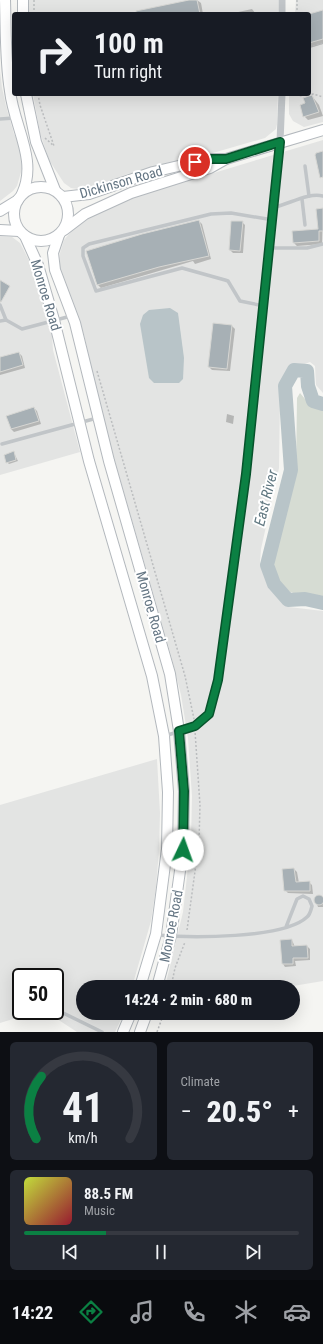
<!DOCTYPE html>
<meta charset="utf-8">
<style>
:root{--surface:#171b24;--page:#242831;--text:#f1f3f6;--muted:#9ea1a6;--line:#363941;--accent:#0b8043}
body{margin:0;font-family:"Roboto Condensed",sans-serif;background:var(--page);color:var(--text);height:100vh;display:flex;flex-direction:column;font-size:15px;white-space:nowrap}
*{box-sizing:border-box;margin:0}
p{font-size:13px;color:var(--muted)}
.icon{flex:none;width:22px;height:22px;fill:none;stroke:currentColor;stroke-width:2;stroke-linecap:round;stroke-linejoin:round}
.map{position:relative;height:1032px;overflow:hidden}
.panel{display:flex;flex-direction:column;gap:10px;padding:10px;background:#0d0f14;flex:1}
.panel>*{flex:none}
.guide{position:absolute;left:12px;top:12px;width:299px;height:84px;border-radius:4px;box-shadow:0 4px 16px #0002;background:#171b24;color:var(--text);overflow:hidden}
.speed{position:absolute;left:12px;top:968px;display:flex;gap:8px;font-size:20px;font-weight:700;text-align:center}
.speed>*{display:grid;place-content:center;width:52px;height:52px;border-radius:50%;background:var(--surface);box-shadow:0 4px 16px #0002;line-height:1}
.speed .limit{border:2px solid #111;border-radius:6px;background:#fff;color:#111}
.pin{position:absolute;display:grid;place-items:center;width:34px;height:34px;color:#fff;margin:-17px;border:2px solid #fff;border-radius:50%;box-shadow:0 1px 4px #0007}
.me{position:absolute;width:44px;margin:-22px;rotate:3deg;stroke-linejoin:round;filter:drop-shadow(0 0 3px #0008)}
.turn{display:flex;align-items:center;gap:14px;height:84px;padding:0 16px;font-size:18px}
.turn .icon{width:52px;height:52px;stroke-width:2.5}
.turn b{display:block;font-size:28px;line-height:34px}
.big{font-size:30px;font-weight:800;line-height:1.1}
.panel .card{flex:1;display:flex;flex-direction:column;justify-content:center;gap:6px;min-width:0;padding:0 14px;border-radius:6px;background:var(--page)}
.panel .dial{align-items:center;gap:0}
.dial svg{height:104px;overflow:visible;fill:none;stroke:var(--line);stroke-width:7;stroke-linecap:round;text-anchor:middle}
.dial text{fill:var(--text);stroke:none}
.song{display:flex;align-items:center;gap:12px}
.cover{width:48px;height:48px;border-radius:6px;background:linear-gradient(135deg,hsl(70 70% 55%),hsl(350 70% 35%))}
.played{height:4px;border-radius:2px;background:linear-gradient(90deg,var(--accent) 30%,var(--line) 30%)}
.keys{display:flex;justify-content:space-around;direction:ltr}
.heat{display:flex;justify-content:space-between;align-items:center;font-size:22px;direction:ltr}
.panel .tiles{flex:1;display:grid;gap:10px;grid-template-columns:1fr 1fr}
.card:last-child{grid-column:span 2}
.trip{position:absolute;left:76px;top:980px;width:224px;height:40px;border-radius:20px;background:var(--surface);box-shadow:0 4px 16px #0002;font-weight:800;line-height:40px;text-align:center}
.tab-bar{display:flex;height:64px;justify-content:space-around;align-items:center;background:#090b0e;color:var(--muted)}
.tab-bar .icon{width:28px;height:28px}
.tab-bar .active{color:var(--accent)}
.tab-bar b{font-size:18px;color:var(--text)}
.map>svg:first-child{display:block}
.built{fill:#e3e4e3}
.green{fill:#d6dcd3}
.water{fill:#b8c4c8}
.shadow{fill:#0003}
.lines{fill:none;stroke-linecap:round;stroke-linejoin:round}
.river{stroke:#b8c4c8;stroke-width:14}
.building{fill:#a7b0b5;stroke:#d7d7d4}
.secondary-casing{stroke:#b3b8bd;stroke-width:12}
.path{stroke:#bbbdbf;stroke-width:1.5;stroke-dasharray:2 2;stroke-linecap:butt}
.lane{stroke:#c1c5c8;stroke-width:3.5}
.street{stroke:#c1c5c8;stroke-width:7}
.secondary{stroke:#fff;stroke-width:10}
.route-casing{stroke:#07532c;stroke-width:10}
.route{stroke:#0b8043;stroke-width:7}
.labels{text-anchor:middle;stroke-width:4;stroke-linejoin:round;paint-order:stroke}
.street-label{font-size:14px;fill:#647583;stroke:#fff}
.water-label{font-size:15px;font-style:italic;fill:#5f7780;stroke:#fff}
</style>
<div class="map">
<svg width="323" height="1032" viewBox="0 0 323 1032">
<rect width="100%" height="100%" fill="#f5f5f2"/>
<g class="built">
<polygon points="28,0 278,0 278,14 29,14"/>
<polygon points="296,0 323,0 323,122 304,127 293,121 289,114 289,94 309,94 309,14 295,14"/>
<polygon points="0,3 0,71 2,88 6,106 14,134 18,141 23,165 17,186 13,191 0,201"/>
<polygon points="33,94 278,94 277,124 276,129 265,138 192,159 127,174 93,188 78,189 71,188 64,183 49,160 40,133"/>
<polygon points="323,140 323,393 316,385 315,366 310,362 299,366 288,375 283,385 280,397 279,468 261,549 260,562 265,579 283,602 289,607 323,611 323,981 287,987 165,987 183,912 191,840 192,796 188,738 181,695 171,655 105,427 84,335 59,267 60,253 64,240 74,228 96,213 134,197"/>
<polygon points="0,236 12,237 20,243 35,272 45,303 52,336 53,350 80,452 0,475"/>
<polygon points="157,759 160,813 159,850 156,887 151,921 132,987 83,987 83,1013 124,1013 115,1032 77,1032 45,1011 55,1011 55,977 21,977 21,1011 39,1011 0,1023 0,805"/>
</g>
<path class="green" d="M 300,393 L 310,405 L 323,409 L 323,596 C 292,595 273,594 274,557 L 296,470 L 297,398 Z"/>
<polygon class="water" points="170,308 178,313 184,358 183,379 179,383 154,383 149,378 140,324 143,315 149,310"/>
<g class="shadow">
<polygon points="193,0 197,0 201,3 203,14 138,14"/>
<polygon points="252,9 256,14 229,14"/>
<polygon points="323,11 323,44 310,48 309,15"/>
<polygon points="312,96 319,105 323,116 308,120 304,116 306,104"/>
<polygon points="323,209 322,244 297,246 294,243 319,230"/>
<polygon points="199,221 202,224 211,259 195,264 193,261 101,288 98,285 88,252"/>
<polygon points="242,222 245,225 243,253 233,253 230,250"/>
<polygon points="232,326 235,329 230,371 212,370 209,367"/>
<polygon points="19,353 22,356 25,368 0,375 0,358"/>
<polygon points="34,408 37,411 41,424 14,432 11,429"/>
<polygon points="227,414 234,416 233,424 226,422"/>
<polygon points="14,453 18,461 9,464 7,462"/>
<polygon points="294,869 297,872 299,883 309,882 312,885 313,894 288,893 285,890"/>
<polygon points="322,896 323,907 318,907 315,897"/>
<polygon points="292,940 295,947 307,946 310,949 310,960 295,961 296,966 285,967 283,964"/>
</g>
<g class="lines">
<polyline class="river" points="323,404 313,401 308,386 307,371 294,370 285,386 291,470 267,565 274,584 288,600 305,599 323,603"/>
</g>
<g class="building">
<polygon points="189,0 197,0 200,14 136,14 136,11"/>
<polygon points="323,10 323,39 309,43 309,14"/>
<polygon points="312,95 319,112 303,117 300,105 305,103 303,98"/>
<polygon points="323,151 323,177 320,178 315,155 316,153"/>
<polygon points="323,208 323,231 319,231 319,241 293,243 292,231 318,229 316,209"/>
<polygon points="199,220 209,256 159,267 97,285 86,251 142,234"/>
<polygon points="231,221 243,221 240,251 229,250"/>
<polygon points="0,280 10,286 1,302 0,302"/>
<polygon points="213,323 232,325 227,369 208,367"/>
<polygon points="19,352 23,365 0,372 0,357"/>
<polygon points="34,407 39,421 11,429 6,416"/>
<polygon points="14,451 16,460 6,463 4,455"/>
<polygon points="294,868 296,882 310,881 310,891 284,891 282,869"/>
<circle cx="319" cy="900" r="5"/>
<polygon points="292,939 292,946 307,945 308,958 293,958 293,964 282,964 280,940"/>
</g>
<g class="lines">
<g class="secondary-casing">
<g id="secondary">
<path d="M 5,0 C 6,30 5,61 10,91 C 14,127 38,160 22,194"/>
<polyline points="23,14 23,0"/>
<polyline points="26,94 36,142 55,190"/>
<circle cx="41" cy="214" r="27"/>
<polyline points="63,197 89,194 153,172 208,159 226,159"/>
<polyline points="0,211 18,200"/>
<polyline points="0,230 19,231"/>
<polyline points="64,230 85,214 131,193 210,168 226,159 323,130"/>
<polyline points="59,235 53,253 55,270 75,323 109,461 170,674 179,731 184,791 183,849 171,936 157,987"/>
<polyline points="25,236 38,265 54,320 89,461 152,676 164,736 168,792 167,849 156,934 140,987"/>
<polyline points="123,1032 131,1013"/>
<polyline points="140,1032 147,1013"/>
</g>
</g>
<g class="path">
<polyline points="34,0 34,14"/>
<polyline points="297,14 297,0"/>
<polyline points="309,47 323,43"/>
<polyline points="38,94 40,105 54,146"/>
<polyline points="297,94 298,96 313,94 323,97"/>
<polyline points="45,138 54,146"/>
<polyline points="97,371 185,676 194,719"/>
<polyline points="187,930 199,842 200,805 195,731"/>
<polyline points="171,987 175,968 185,942"/>
<polyline points="157,1032 164,1013"/>
</g>
<g class="lane">
<polyline points="0,119 14,118"/>
<polyline points="305,166 309,196"/>
<polyline points="302,199 305,225"/>
<path d="M 275,207 C 289,204 309,192 323,196"/>
<polyline points="270,248 307,248 323,244"/>
<polyline points="0,305 6,320"/>
<polyline points="264,306 240,301 228,281 225,280 182,268 96,291 83,256 83,248 89,244 211,214 231,213 273,220"/>
<polyline points="0,321 6,320 22,329 71,316"/>
<polyline points="2,444 97,418"/>
<polyline points="165,736 195,726 209,714 218,680 239,534 249,445 280,145"/>
<path d="M 157,935 C 189,938 284,939 307,917 C 310,915 311,910 312,906 L 309,899 L 303,896 L 297,899 L 286,927"/>
<polyline points="55,1009 102,1032"/>
</g>
<g class="street">
<polyline points="282,14 282,0"/>
<polyline points="280,142 282,94"/>
</g>
<use href="#secondary" class="secondary"/>
</g>
<g class="lines">
<g class="route-casing">
<polyline id="route" points="183,850 184,791 179,731 195,726 209,714 218,680 246,474 280,142 226,159 208,159 195,162"/>
</g>
<use href="#route" class="route"/>
</g>
<g class="labels">
<g class="street-label">
<text transform="translate(121 182) rotate(-16)" y="5">Dickinson Road</text>
<text transform="translate(46 295) rotate(73)" y="5">Monroe Road</text>
<text transform="translate(151 607) rotate(74)" y="5">Monroe Road</text>
<text transform="translate(171 926) rotate(-79)" y="5">Monroe Road</text>
</g>
<g class="water-label">
<text transform="translate(266 498) rotate(-76)" y="5">East River</text>
</g>
</g>
</svg>
<div class="speed"><div class="limit">50</div></div>
<div class="pin" style="left:195px;top:162px;background:#d93025"><svg class="icon" aria-label="arrive" viewBox="0 0 24 24"><path d="M6 21V4h12l-3 4 3 4H6"/></svg></div>
<svg class="me" style="left:183px;top:850px" viewBox="-20 -20 40 40"><circle r="19" fill="#fff"/><path d="M0-13L10 11 0 6-10 11z" fill="#0b8043"/></svg>
<div class="trip">14:24 · 2 min · 680 m</div>
<div class="guide">
<div class="turn"><svg class="icon" aria-label="right" viewBox="0 0 24 24"><path d="M7 20v-9h11M14 6l5 5-5 5"/></svg><div><b>100 m</b>Turn right</div></div>
</div>
</div>
<section class="panel">
<div class="tiles">
<div class="card dial"><svg viewBox="0 0 100 80">
<path d="M14 69A42 42 0 1 1 86 69"/>
<path d="M14 69A42 42 0 0 1 18 21" stroke="#0b8043"/>
<text x="50" y="56" font-size="32" font-weight="700">41</text>
<text x="50" y="72" font-size="11">km/h</text>
</svg></div>
<div class="card"><p>Climate</p>
<div class="heat"><a>−</a><b class="big">20.5°</b><a>+</a></div>
</div>
<div class="card">
<div class="song"><i class="cover"></i><div><b>88.5 FM</b><p>Music</p></div></div>
<div class="played"></div>
<div class="keys"><svg class="icon" aria-label="previous" viewBox="0 0 24 24"><path d="M18 5L8 12l10 7zM5 5v14"/></svg><svg class="icon" aria-label="pause" viewBox="0 0 24 24"><path d="M8 5v14M16 5v14"/></svg><svg class="icon" aria-label="next" viewBox="0 0 24 24"><path d="M6 5l10 7-10 7zM19 5v14"/></svg></div>
</div>
</div>
</section>
<nav class="tab-bar">
<b>14:22</b>
<svg class="icon active" aria-label="directions" viewBox="0 0 24 24"><path d="M12 3l9 9-9 9-9-9zM9 14v-3h6M13 9l2 2-2 2"/></svg>
<svg class="icon" aria-label="music" viewBox="0 0 24 24"><path d="M9 18V5l10-2v13"/><circle cx="6" cy="18" r="3"/><circle cx="16" cy="16" r="3"/></svg>
<svg class="icon" aria-label="phone" viewBox="0 0 24 24"><path d="M5 4h4l2 5-3 2q2 4 5 5l2-3 5 2v4C11 20 4 13 5 4z"/></svg>
<svg class="icon" aria-label="climate" viewBox="0 0 24 24"><path d="M12 3v18M4 7l16 10M4 17L20 7"/></svg>
<svg class="icon" aria-label="car" viewBox="0 0 24 24"><path d="M5 17H2v-5l4-1 3-4h7l3 4 3 1v5h-3M9 17h6M6 11h13"/><circle cx="7" cy="17" r="2"/><circle cx="17" cy="17" r="2"/></svg>
</nav>
